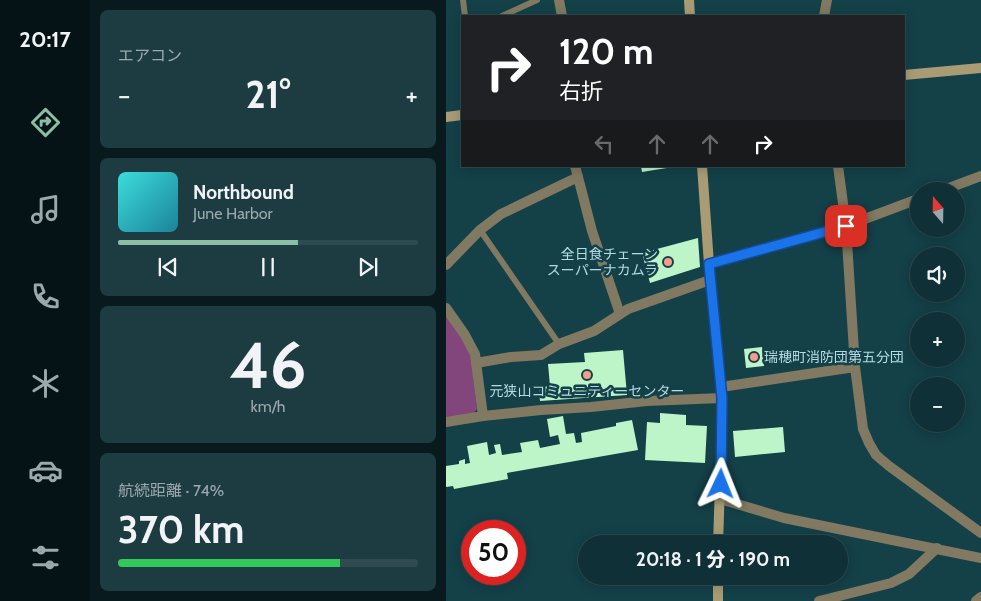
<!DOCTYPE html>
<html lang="ja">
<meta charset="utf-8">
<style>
:root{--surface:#0f3036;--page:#1d3c42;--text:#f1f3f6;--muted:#9ba9ad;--line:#2f4b51;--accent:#8abfa5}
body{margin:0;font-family:Cabin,"Noto Sans JP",sans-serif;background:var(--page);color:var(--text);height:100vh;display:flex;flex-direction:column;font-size:19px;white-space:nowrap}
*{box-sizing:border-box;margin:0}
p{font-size:16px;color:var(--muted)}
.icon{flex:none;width:28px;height:28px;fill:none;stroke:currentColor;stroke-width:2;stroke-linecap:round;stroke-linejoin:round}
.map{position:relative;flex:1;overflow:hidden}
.drawer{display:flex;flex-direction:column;gap:10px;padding:10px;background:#081a1e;width:356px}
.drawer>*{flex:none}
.hud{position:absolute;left:15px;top:15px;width:444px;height:152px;border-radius:0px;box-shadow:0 2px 12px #0003,0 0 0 1px var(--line);background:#202124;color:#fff;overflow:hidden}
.needle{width:32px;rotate:340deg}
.buttons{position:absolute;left:464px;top:182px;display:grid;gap:10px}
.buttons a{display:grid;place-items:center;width:55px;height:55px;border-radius:50%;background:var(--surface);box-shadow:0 2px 12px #0003,0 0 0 1px var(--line);font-size:25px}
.speed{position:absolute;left:15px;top:520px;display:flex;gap:10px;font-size:25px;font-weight:700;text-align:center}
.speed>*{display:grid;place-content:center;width:65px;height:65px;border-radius:50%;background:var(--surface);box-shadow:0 2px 12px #0003,0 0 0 1px var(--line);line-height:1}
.speed .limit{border:8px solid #d22;background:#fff;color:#111}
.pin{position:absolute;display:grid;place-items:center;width:42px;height:42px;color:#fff;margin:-21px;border-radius:10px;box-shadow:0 2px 8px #0006}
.me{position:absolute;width:55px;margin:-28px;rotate:2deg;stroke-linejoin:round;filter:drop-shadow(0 0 4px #0008)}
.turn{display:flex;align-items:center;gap:18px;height:105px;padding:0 15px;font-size:22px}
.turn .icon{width:65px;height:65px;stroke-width:2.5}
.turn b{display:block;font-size:35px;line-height:42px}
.lanes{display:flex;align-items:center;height:48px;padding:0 15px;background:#0003;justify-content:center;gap:25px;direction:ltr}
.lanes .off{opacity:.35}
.big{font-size:38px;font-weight:800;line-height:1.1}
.drawer .card{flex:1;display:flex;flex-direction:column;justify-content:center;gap:8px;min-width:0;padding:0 18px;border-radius:8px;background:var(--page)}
.drawer .dial{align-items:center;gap:0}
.dial b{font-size:65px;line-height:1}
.song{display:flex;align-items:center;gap:15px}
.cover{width:60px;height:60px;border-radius:8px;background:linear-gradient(135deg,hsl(180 70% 55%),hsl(190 70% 35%))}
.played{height:5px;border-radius:2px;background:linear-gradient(90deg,var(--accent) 60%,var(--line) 60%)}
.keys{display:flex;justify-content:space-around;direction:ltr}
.heat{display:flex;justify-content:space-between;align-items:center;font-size:28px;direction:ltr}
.charge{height:8px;border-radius:4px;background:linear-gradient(90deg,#34c759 74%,var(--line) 0)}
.trip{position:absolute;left:132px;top:535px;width:270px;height:50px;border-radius:25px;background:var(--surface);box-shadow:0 2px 12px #0003,0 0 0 1px var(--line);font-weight:800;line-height:50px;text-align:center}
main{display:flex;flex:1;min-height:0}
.tabs{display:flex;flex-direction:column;width:90px;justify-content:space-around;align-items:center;background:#061316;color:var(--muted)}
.tabs .icon{width:35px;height:35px}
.tabs .current{color:var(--accent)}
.tabs b{font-size:22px;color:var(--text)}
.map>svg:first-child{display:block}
.green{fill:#83467c}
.building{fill:#bdf5c9}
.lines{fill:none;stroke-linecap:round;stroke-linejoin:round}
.lane{stroke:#817961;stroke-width:6}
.street{stroke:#817961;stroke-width:10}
.secondary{stroke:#a99c75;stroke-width:10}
.route-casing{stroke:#114b97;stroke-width:12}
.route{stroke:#1a73e8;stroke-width:9}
.poi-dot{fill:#f49d8c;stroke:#144048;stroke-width:2}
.labels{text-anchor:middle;stroke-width:5;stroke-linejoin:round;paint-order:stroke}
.poi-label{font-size:14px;fill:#b5dae2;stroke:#144048;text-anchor:end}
</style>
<main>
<nav class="tabs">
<b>20:17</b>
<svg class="icon current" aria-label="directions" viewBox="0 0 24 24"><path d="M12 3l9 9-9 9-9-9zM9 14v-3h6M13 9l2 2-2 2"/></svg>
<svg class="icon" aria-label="music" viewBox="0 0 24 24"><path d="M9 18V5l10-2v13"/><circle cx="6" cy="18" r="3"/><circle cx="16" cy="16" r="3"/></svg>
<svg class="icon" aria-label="phone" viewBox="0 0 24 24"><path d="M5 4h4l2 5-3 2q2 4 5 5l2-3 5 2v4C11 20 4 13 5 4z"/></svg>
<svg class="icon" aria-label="climate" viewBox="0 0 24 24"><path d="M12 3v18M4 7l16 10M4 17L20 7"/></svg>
<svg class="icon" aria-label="car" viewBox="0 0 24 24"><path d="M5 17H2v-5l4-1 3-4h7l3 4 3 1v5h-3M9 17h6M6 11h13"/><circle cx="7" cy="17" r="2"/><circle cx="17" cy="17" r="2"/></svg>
<svg class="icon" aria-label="filters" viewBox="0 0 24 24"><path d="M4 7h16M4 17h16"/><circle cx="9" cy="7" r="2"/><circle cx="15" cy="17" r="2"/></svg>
</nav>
<section class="drawer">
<div class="card"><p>エアコン</p>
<div class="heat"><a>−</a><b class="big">21°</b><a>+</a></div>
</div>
<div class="card">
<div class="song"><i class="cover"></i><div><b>Northbound</b><p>June Harbor</p></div></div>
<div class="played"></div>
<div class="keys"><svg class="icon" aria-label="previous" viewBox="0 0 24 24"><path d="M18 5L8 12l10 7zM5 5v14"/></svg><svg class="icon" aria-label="pause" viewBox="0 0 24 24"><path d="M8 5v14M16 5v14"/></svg><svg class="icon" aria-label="next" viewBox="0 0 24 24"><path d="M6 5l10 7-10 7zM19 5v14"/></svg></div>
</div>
<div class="card dial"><b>46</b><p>km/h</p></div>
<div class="card"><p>航続距離 · 74%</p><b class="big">370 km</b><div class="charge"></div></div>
</section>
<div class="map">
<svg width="535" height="601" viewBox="0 0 535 601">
<rect width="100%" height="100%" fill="#144048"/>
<polygon class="green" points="0,314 20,342 25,356 31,409 27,414 0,418"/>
<g class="building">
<polygon points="195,166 227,166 227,167 196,172"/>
<polygon points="252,238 254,267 204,283 196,253"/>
<polygon points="316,347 318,366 300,368 298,349"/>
<polygon points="177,350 181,395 94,401 93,387 104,386 102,364 139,362 138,353"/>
<polygon points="214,413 240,415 240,425 261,426 259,463 199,460 201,422 214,423"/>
<polygon points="117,416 120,434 128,433 130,443 136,442 135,433 170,426 170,423 186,420 192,450 61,473 62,479 8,489 7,486 0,487 0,466 13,464 13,461 19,459 19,464 24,463 21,446 41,442 43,455 50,453 48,445 54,444 56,455 76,452 74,443 92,440 94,448 114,444 112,435 104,437 101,419"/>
<polygon points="337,427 339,452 289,457 287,431"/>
</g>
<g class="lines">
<g class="lane">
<polyline points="17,0 19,16"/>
<polyline points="56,16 91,0"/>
<polyline points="34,230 113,344"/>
</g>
<g class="street">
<polyline points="113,0 116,16"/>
<polyline points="378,16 381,0"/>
<polyline points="392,166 400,226 409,367 417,429 423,443 430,455 443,466 535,533"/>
<polyline points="132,177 146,231 174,314"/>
<polyline points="495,191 535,176"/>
<polyline points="263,264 400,226 472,199"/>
<polyline points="0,265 34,230 55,214 132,177 129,166"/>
<polyline points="0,308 19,335 29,354 37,416"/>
<polyline points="30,363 65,357 95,355 113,344 148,331 182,309 264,280"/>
<polyline points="275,387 409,367"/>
<polyline points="0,422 37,416 95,410 145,407 201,401 276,398"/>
<polyline points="274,499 338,518 535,558"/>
<polyline points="373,601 445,583 463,574 491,548"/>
<polyline points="530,601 535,597"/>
</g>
<g class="secondary">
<polyline points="243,0 244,16"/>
<polyline points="458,75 535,68"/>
<polyline points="0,117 16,115"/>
<polyline points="256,166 263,264 276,398 276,424 272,544"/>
<polyline points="272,576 272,601"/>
</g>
</g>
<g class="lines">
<g class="route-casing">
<polyline id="route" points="275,484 276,398 263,264 400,226"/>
</g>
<use href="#route" class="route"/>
</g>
<g class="poi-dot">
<circle cx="222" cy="262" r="5"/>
<circle cx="308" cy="357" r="5"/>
<circle cx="141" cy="375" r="5"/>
</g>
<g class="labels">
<g class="poi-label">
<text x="212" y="259">全日食チェーン<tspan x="212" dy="16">スーパーナカムラ</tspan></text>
<text x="318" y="362" text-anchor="start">瑞穂町消防団第五分団</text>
<text x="141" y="396" text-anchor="middle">元狭山コミュニティーセンター</text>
</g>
</g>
</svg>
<div class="buttons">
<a><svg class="needle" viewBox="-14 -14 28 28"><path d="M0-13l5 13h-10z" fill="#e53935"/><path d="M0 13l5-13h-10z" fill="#9ba9ad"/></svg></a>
<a><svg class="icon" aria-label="sound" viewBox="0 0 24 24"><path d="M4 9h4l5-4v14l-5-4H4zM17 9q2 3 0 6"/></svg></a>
<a>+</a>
<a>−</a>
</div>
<div class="speed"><div class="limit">50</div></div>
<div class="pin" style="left:400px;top:226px;background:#d93025"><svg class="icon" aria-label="arrive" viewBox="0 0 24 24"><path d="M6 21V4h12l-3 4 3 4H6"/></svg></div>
<svg class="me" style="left:275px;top:484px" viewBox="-20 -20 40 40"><path d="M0-17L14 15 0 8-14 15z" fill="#1a73e8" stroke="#fff" stroke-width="4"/></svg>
<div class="trip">20:18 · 1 分 · 190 m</div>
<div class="hud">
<div class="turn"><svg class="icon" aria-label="right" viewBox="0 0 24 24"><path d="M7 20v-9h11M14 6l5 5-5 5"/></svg><div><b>120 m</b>右折</div></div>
<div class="lanes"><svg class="icon off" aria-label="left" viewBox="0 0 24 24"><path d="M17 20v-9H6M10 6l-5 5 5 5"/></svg><svg class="icon off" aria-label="ahead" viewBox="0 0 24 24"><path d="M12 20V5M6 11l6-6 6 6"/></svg><svg class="icon off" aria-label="ahead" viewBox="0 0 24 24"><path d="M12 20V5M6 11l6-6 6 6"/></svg><svg class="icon" aria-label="right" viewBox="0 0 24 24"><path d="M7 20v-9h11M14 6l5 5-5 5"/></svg></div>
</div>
</div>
</main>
